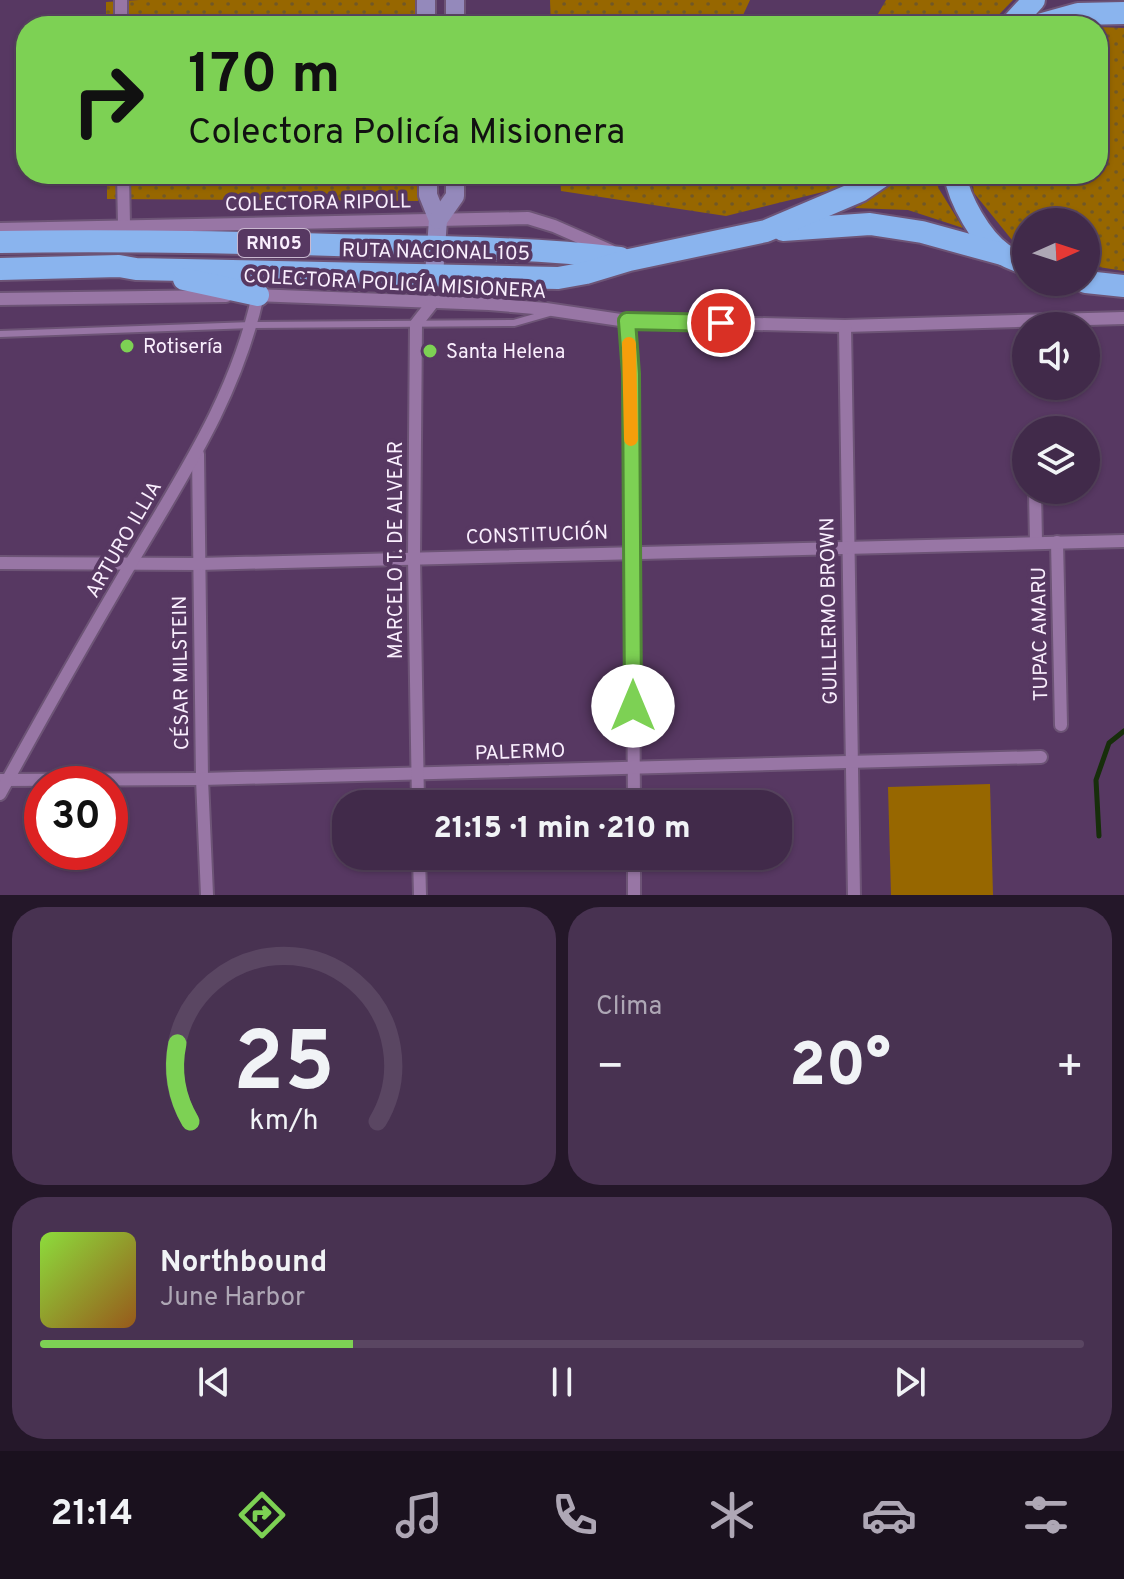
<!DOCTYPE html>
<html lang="es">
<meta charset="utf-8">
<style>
:root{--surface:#412a4a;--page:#483251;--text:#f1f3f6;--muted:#aea7b5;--line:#5a4662;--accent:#7dd154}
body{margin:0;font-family:Overpass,sans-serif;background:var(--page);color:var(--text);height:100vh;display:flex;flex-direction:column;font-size:30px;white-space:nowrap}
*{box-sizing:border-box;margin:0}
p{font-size:26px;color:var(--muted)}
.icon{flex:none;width:44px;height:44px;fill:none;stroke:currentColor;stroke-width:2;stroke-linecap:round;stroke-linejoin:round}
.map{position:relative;height:895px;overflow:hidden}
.drawer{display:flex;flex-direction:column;gap:12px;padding:12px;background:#241729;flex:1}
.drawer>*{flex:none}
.hud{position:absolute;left:16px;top:16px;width:1092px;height:168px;border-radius:32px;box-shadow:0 2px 6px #0004,0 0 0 2px var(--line);background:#7dd154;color:#111;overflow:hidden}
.needle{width:52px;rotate:87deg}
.buttons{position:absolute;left:1012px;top:208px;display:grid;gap:16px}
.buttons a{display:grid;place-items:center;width:88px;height:88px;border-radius:50%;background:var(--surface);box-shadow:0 2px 6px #0004,0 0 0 2px var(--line);font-size:40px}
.speed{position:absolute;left:24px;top:766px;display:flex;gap:16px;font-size:40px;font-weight:700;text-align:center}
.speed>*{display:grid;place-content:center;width:104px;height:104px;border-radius:50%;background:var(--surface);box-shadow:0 2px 6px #0004,0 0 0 2px var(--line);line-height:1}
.speed .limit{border:12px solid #d22;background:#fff;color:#111}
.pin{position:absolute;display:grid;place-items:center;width:68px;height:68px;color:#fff;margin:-34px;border:4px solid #fff;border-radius:50%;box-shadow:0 2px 8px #0007}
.me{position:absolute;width:88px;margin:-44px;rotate:0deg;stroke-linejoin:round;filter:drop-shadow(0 0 6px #0008)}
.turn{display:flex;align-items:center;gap:28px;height:168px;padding:0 40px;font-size:36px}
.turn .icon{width:104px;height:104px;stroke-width:2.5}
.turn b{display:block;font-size:56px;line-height:68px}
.big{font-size:60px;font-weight:800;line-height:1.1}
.drawer .widget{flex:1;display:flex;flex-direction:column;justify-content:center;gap:12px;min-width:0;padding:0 28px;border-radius:32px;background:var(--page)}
.drawer .dial{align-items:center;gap:0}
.dial svg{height:208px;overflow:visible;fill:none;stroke:var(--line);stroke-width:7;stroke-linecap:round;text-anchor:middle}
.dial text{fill:var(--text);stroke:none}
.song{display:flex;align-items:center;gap:24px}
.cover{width:96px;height:96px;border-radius:12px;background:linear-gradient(135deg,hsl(90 70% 55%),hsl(30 70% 35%))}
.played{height:8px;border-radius:4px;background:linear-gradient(90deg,var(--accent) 30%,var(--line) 30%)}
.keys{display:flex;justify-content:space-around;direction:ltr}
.heat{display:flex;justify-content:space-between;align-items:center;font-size:44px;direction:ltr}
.drawer .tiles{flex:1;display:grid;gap:12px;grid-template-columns:1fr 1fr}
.widget:last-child{grid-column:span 2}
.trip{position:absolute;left:332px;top:790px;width:460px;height:80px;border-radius:32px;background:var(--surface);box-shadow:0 2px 6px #0004,0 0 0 2px var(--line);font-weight:800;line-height:80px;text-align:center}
.menu{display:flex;height:128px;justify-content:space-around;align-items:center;background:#1a111e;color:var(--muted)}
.menu .icon{width:56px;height:56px}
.menu .current{color:var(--accent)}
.menu b{font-size:36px;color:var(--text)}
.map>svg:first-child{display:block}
.grass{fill:url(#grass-dots)}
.pitch{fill:#976700}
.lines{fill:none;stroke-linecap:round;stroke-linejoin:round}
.stream{stroke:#172e0b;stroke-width:5}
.lane-casing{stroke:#6d5476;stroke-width:10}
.street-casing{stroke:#6d5476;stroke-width:16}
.secondary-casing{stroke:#6d5476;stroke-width:22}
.highway-casing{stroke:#6d5476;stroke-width:26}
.lane{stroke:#9876a5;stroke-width:6}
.street{stroke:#9876a5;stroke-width:12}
.secondary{stroke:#9489bb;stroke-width:18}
.highway{stroke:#8ab4ee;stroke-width:22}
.route-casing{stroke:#518837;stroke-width:20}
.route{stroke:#7dd154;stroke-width:14}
.slow{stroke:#f59e0b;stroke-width:14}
.poi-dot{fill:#7dd154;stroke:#573862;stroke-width:3}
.labels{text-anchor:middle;stroke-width:8;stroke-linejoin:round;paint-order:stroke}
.shield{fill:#573862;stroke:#c9b8cf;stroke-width:2}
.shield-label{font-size:18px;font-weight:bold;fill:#faeffe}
.street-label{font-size:20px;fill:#faeffe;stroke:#573862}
.poi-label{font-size:20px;fill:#faeffe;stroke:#573862;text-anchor:start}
</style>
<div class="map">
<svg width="1124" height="895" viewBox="0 0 1124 895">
<defs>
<pattern id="grass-dots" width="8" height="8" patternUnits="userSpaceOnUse" patternTransform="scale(2)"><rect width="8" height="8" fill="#976700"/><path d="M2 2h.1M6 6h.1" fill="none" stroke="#715826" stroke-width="1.8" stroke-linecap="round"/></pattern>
</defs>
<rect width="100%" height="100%" fill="#573862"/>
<g class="grass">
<polygon points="139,0 420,0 420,26 106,26 106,2"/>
<polygon points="550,0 750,0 738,26 551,26"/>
<polygon points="886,0 1013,0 988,26 871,26"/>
<polygon points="1098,27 1124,28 1124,271 1086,265 1086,222 1026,222 1026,246 1012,240 974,193 970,174 1098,174"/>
<polygon points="107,174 419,174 418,201 107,199"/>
<polygon points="560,174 857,174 843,187 726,216 561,191"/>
<polygon points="900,174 933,174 939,189 963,228 908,210 855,208"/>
</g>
<polygon class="pitch" points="990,784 993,895 891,895 888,787"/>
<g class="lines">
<polyline class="stream" points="1099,836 1096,780 1109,743 1124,731"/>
<g class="lane-casing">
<polyline id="lane" points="0,334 252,325 514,323 549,313"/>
</g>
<g class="street-casing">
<g id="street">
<polyline points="121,0 121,26"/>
<polyline points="123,174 124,225"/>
<polyline points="0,229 528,218 554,226 611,251"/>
<polyline points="253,295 489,304 546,309 627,321 845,326 1124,318"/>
<polyline points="0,299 226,296"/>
<polyline points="627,321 631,374 634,804"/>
<polyline points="845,326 854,895"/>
<polyline points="198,454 202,779 207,895"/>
<polyline points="1035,490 1036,542"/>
<polyline points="1057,542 1061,725"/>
<polyline points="0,563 199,564 1124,541"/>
<polyline points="0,780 202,779 1041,757"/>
<path d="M 0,794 C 42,717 86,640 130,565 C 182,476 236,397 258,295"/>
<polyline points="418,804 414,558 416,324 434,301"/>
<polyline points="419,856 420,895"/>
<polyline points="634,856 634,895"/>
</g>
</g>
<g class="secondary-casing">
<g id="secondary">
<polyline points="426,0 426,26"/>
<polyline points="455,0 455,26"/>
<polyline points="428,174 428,195 438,220 434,275"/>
<polyline points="438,220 455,196 455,174"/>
</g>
</g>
<g class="highway-casing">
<g id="highway">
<polyline points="1010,26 1034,0"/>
<polyline points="1035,26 1078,14 1124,13"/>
<path d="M 955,174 C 959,200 981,239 1003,254 C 1009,258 1019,261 1026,264"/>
<polyline points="783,230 870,224 922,232 1002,254"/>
<path d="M 0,242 C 112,240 223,242 334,245 C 429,247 525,247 620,258"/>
<polyline points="0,269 119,266 136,269 558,278 586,273 629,260 766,231 860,191 885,174"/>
<polyline points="184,279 258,295"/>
<polyline points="1086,282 1124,286"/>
</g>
</g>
<use href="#lane" class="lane"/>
<use href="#street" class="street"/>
<use href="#secondary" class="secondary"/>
<use href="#highway" class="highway"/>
</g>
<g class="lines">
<g class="route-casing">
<polyline id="route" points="633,706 631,374 627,321 721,323"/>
</g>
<use href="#route" class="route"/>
<polyline class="slow" points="629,344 631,439"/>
</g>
<g class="poi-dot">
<circle cx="127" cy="346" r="8"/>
<circle cx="430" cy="351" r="8"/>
</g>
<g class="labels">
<rect class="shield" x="238" y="229" width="72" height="28" rx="6"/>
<g class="shield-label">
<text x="274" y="249">RN105</text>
</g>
<g class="street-label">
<text transform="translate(318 202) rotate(-1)" y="7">COLECTORA RIPOLL</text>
<text transform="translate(436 251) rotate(1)" y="7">RUTA NACIONAL 105</text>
<text transform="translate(395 283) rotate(3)" y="7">COLECTORA POLICÍA MISIONERA</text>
<text transform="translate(537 534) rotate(-2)" y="7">CONSTITUCIÓN</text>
<text transform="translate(123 539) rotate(-60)" y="7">ARTURO ILLIA</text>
<text transform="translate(395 550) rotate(-90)" y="7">MARCELO T. DE ALVEAR</text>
<text transform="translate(828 611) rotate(-91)" y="7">GUILLERMO BROWN</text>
<text transform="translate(1039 634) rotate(-91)" y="7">TUPAC AMARU</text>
<text transform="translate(180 673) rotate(-91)" y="7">CÉSAR MILSTEIN</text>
<text transform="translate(520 751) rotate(-2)" y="7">PALERMO</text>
</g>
<g class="poi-label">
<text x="143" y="353">Rotisería</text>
<text x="446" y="358">Santa Helena</text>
</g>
</g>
</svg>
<div class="buttons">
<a><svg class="needle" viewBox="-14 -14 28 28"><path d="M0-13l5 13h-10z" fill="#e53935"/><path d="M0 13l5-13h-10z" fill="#aea7b5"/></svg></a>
<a><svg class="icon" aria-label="sound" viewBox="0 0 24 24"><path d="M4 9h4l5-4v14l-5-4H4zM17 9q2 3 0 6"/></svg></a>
<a><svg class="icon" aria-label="layers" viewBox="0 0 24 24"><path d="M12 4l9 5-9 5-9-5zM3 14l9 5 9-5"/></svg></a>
</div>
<div class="speed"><div class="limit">30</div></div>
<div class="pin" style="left:721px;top:323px;background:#d93025"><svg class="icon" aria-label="arrive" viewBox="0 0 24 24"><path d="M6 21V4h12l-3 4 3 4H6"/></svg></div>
<svg class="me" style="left:633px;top:706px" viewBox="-20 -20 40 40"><circle r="19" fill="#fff"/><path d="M0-13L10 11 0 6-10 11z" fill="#7dd154"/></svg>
<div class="trip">21:15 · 1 min · 210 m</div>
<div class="hud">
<div class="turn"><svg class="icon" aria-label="right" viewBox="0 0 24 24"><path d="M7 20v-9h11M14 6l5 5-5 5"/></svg><div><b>170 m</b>Colectora Policía Misionera</div></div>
</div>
</div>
<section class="drawer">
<div class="tiles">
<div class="widget dial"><svg viewBox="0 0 100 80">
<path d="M14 69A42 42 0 1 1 86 69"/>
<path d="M14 69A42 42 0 0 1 9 39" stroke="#7dd154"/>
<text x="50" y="56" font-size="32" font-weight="700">25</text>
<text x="50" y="72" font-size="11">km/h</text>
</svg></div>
<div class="widget"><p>Clima</p>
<div class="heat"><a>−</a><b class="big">20°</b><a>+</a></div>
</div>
<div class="widget">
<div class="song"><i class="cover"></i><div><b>Northbound</b><p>June Harbor</p></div></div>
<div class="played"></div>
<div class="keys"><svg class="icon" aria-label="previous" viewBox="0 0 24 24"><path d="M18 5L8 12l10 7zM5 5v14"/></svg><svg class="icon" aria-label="pause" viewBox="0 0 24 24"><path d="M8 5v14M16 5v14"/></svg><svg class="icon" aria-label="next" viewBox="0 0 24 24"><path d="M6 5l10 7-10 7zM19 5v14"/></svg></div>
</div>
</div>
</section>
<nav class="menu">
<b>21:14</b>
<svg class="icon current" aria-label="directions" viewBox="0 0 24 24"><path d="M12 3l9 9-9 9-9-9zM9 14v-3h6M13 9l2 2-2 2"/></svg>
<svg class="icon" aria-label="music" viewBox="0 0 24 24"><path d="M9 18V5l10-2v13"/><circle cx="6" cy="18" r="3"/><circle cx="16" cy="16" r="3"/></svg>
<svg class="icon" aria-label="phone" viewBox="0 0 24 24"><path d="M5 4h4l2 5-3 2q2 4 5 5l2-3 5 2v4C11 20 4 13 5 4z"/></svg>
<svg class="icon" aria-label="climate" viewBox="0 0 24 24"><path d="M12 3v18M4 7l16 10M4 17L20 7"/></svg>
<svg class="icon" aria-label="car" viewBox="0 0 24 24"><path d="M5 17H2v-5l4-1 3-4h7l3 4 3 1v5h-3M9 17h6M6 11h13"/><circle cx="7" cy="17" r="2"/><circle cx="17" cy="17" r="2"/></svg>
<svg class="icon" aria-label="filters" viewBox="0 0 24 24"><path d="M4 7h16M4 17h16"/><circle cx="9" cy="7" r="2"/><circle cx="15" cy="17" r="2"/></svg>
</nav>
